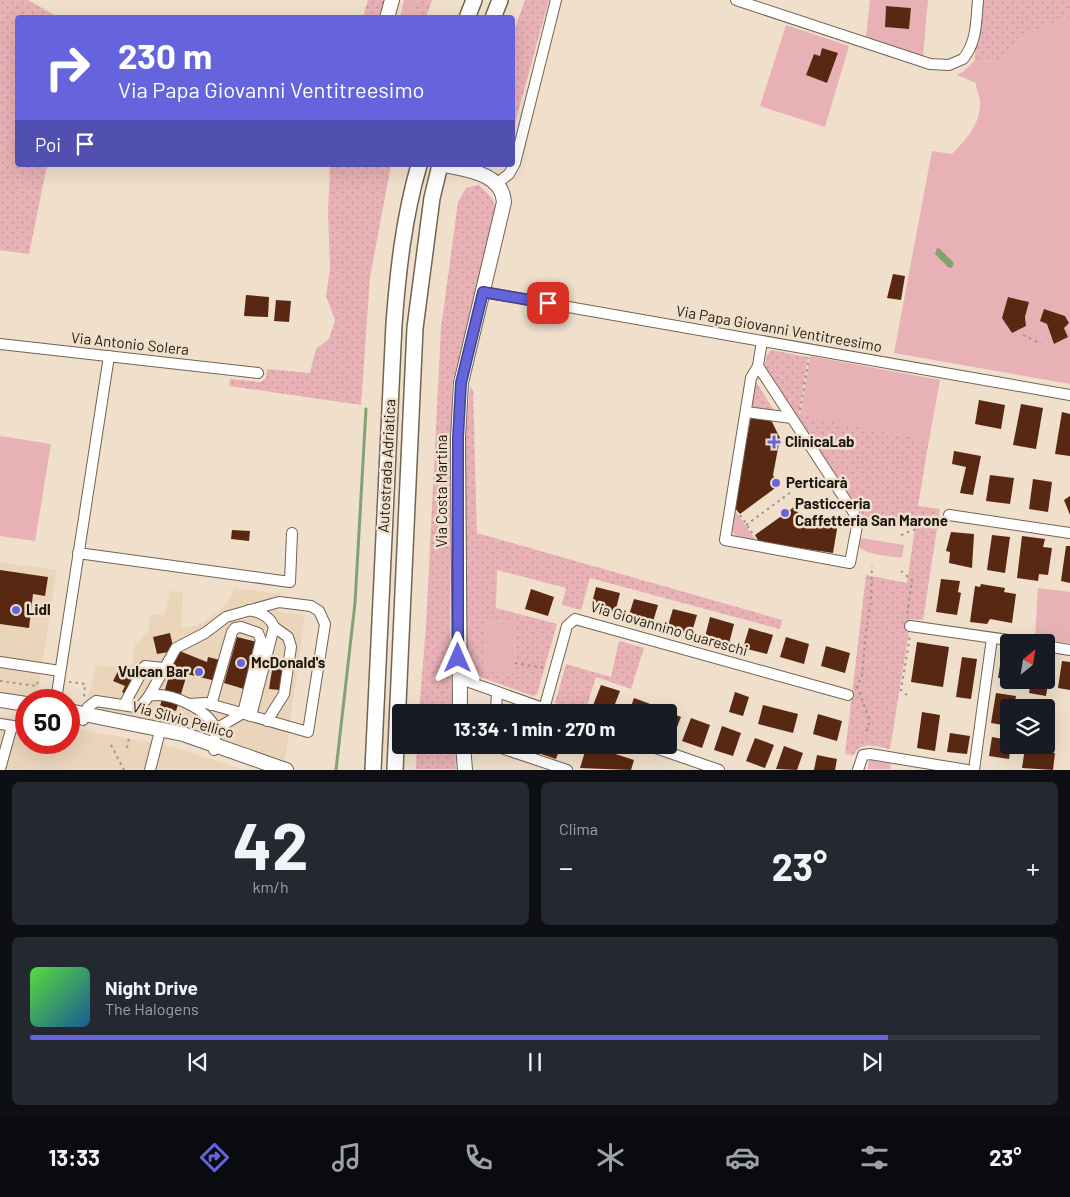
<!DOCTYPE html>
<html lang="it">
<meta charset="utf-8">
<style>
:root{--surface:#171b24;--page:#242831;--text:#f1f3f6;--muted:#9ea1a6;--line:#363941;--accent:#6664dd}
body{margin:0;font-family:Barlow,sans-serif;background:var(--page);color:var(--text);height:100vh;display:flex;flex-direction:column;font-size:19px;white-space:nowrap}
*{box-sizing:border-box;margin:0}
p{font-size:16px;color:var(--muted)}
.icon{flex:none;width:28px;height:28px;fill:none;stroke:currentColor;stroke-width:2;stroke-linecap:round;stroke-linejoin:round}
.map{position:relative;height:770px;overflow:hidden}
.side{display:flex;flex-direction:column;gap:12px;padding:12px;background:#0d0f14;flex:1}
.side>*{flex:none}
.guide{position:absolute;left:15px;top:15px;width:500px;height:152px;border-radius:5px;box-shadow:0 5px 20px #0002;background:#6664dd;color:#fff;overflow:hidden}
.needle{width:32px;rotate:30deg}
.buttons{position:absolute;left:1000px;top:634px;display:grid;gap:10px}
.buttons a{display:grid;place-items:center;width:55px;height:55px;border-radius:5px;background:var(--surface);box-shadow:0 5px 20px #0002;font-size:25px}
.speed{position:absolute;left:15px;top:689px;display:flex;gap:10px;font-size:25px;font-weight:700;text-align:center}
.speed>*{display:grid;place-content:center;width:65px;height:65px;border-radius:50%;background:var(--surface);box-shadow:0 5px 20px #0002;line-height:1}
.speed .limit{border:8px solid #d22;background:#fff;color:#111}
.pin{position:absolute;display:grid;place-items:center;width:42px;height:42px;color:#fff;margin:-21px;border-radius:10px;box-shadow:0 2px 8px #0006}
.me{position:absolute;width:55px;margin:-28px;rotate:0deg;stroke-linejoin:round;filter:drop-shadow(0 0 4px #0008)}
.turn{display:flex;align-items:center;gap:18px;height:105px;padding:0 20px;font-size:22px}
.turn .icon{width:65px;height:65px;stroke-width:2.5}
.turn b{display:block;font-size:35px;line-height:42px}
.then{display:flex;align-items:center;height:48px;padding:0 20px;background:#0003;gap:10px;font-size:19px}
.big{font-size:38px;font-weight:700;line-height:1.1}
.side .widget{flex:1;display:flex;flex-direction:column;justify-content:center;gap:8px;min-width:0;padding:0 18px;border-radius:8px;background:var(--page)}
.side .dial{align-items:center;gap:0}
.dial b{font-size:65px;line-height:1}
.song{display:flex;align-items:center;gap:15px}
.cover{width:60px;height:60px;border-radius:8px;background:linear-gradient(135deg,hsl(110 70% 55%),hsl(210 70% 35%))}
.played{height:5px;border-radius:2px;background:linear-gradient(90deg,var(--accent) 85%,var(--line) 85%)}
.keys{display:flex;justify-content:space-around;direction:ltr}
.heat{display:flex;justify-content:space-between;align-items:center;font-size:28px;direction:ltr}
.side .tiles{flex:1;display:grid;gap:12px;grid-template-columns:1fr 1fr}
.widget:last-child{grid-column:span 2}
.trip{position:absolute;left:392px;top:704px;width:285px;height:50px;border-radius:5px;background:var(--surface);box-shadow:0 5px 20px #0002;font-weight:700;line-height:50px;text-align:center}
.menu{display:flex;height:80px;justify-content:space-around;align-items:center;background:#090b0e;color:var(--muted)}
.menu .icon{width:35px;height:35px}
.menu .on{color:var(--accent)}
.menu b{font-size:22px;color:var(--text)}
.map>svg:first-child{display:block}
.built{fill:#ead5bb}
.grass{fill:url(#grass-dots);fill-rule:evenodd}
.garden{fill:#e8b1b6;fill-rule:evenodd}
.water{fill:url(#water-ripples)}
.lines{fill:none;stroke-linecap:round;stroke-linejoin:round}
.stream{stroke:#82a371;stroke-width:3}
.building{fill:#592812}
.minor-casing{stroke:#726453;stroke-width:12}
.major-casing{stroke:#726453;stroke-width:16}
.highway-casing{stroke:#726453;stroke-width:18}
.path{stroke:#a09485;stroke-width:2;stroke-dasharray:2.5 4;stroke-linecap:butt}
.minor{stroke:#fff;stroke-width:10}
.major{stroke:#fff;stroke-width:14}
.highway{stroke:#fff;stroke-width:15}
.route-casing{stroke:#424190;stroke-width:12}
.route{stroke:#6664dd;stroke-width:9}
.poi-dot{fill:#6664dd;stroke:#efdfcb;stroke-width:2}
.labels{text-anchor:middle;stroke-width:5;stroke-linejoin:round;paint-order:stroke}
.street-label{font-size:15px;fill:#1d1811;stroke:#efdfcb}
.poi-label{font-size:15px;font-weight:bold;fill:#1d1811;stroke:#efdfcb;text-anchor:start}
</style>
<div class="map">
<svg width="1070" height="770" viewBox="0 0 1070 770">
<defs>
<pattern id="grass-dots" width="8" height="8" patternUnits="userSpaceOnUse" patternTransform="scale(1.25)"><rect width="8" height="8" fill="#e8b1b6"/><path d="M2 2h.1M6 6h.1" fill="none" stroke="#c7989b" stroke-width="1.8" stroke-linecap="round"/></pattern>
<pattern id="water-ripples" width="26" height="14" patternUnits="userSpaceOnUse" patternTransform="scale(1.25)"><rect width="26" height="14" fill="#82a371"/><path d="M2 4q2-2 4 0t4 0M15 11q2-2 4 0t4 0" fill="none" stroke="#6a845b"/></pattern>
</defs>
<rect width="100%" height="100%" fill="#efdfcb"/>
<g class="built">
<polygon points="0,562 57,570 37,699 0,693"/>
<polygon points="234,588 280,594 278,612 305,615 285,760 184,727 83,706 91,688 96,664 110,667 132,665 135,645 148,631 151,614 164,615 170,591 183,592 181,628 198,625 217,613 228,602"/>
<polygon points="0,716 26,719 26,742 69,742 69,727 173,747 242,769 0,770"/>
</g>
<g class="grass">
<polygon points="0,0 28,0 58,17 18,18 18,165 47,165 29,254 0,250"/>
<polygon points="368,0 384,0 379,17 363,17"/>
<polygon points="420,0 432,0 426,17 410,18"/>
<polygon points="525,0 549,0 513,130 513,34"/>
<polygon points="983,0 1070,0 1070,17 1036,30 1017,41 1005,62 974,61"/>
<polygon points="330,165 391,165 370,277 361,405 229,386 230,379 261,382 266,378 267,369 310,373 316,349 329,339 335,320 326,296 330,269 328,213"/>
<polygon points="479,185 492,198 496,210 452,385 450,652 453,712 419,712 426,626 441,328 458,202 466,188"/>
<path d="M 771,350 L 808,357 L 799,414 L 929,440 L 918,506 L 940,509 L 923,620 L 911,619 L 890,749 C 877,747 861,740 854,755 L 845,754 L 866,575 L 907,583 L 915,528 L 865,519 L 765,366 L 767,355 Z"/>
<polygon points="756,382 776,414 750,409"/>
<path d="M 470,387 L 473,390 L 477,533 L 782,620 L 780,629 L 590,578 L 581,610 L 562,605 L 566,588 L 497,570 L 496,608 L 557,624 L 537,694 L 533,696 L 464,671 L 464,457 ZM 485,621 L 516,622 L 515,672 Z"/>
<polygon points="619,641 644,648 631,689 596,677 585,712 555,703 566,664 611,677"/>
<polygon points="417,745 455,745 456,769 416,769"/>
</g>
<g class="garden">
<polygon points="404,0 420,0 410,17 400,17"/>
<path d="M 870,0 L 928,0 L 923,56 L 866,37 ZM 886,6 L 911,8 L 909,28 L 885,27 Z"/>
<path d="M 1070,17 L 1070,384 L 894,353 L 932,151 L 952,154 C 966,140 981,124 980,102 C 980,96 976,91 976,83 L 957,75 L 964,71 L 974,61 L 1005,62 L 1017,41 L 1036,30 ZM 1009,297 L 1029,302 L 1025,317 L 1026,326 L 1012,333 L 1003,318 ZM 1044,309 L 1065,316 L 1069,323 L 1064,328 L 1068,337 L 1054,344 Z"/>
<path d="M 786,25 L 849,46 L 825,127 L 760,106 ZM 823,48 L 838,54 L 827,83 L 806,75 L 814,54 L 820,56 Z"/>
<polygon points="810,356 940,380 929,440 800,415"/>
<polygon points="0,436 51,444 35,541 0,536"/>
<polygon points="733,508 758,543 738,539 731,530"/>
<path d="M 854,537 L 904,545 L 902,558 C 886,555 857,556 854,537 Z"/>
<polygon points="1038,588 1070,592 1070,643 1035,638"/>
<polygon points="484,621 516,622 515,673 483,672"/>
<polygon points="869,760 891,764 890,769 868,769"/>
</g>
<polygon class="water" points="937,248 940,249 954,263 952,268 948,267 935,254"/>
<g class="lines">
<polyline class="stream" points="336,770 355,603 366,409"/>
</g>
<g class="building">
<polygon points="886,6 911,8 909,29 885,27"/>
<polygon points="822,48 838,53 827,83 806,75 814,54 820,56"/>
<polygon points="893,274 905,276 901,300 887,298"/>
<polygon points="246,295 269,297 268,317 244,316"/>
<polygon points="1008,297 1029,302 1025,317 1026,326 1012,333 1002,318"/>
<polygon points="276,300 291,301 289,322 274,321"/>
<polygon points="1044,309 1065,316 1069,323 1064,328 1068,337 1054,344 1047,324 1040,321"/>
<polygon points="979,400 1005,405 1001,429 975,424"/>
<polygon points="1021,404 1043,408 1036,449 1013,445"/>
<polygon points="1062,412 1070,414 1070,456 1055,454"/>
<polygon points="751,417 771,420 780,438 773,475 778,486 740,514 734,507"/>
<polygon points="954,451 981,456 973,495 960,493 966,467 952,464"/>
<polygon points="990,475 1014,478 1010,504 986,501"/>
<polygon points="1033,479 1052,482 1048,512 1029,509"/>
<polygon points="1070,496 1070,515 1064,500"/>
<polygon points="794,507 800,515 838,523 833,553 759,542 755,535"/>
<polygon points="232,530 250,531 249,541 231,539"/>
<polygon points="951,532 974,534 972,568 949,563 950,552 946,551"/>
<polygon points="992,535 1010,537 1005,573 987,570"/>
<polygon points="1022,536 1045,539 1043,547 1052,548 1048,575 1039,574 1038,581 1017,578"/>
<polygon points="1066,546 1070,546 1070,583 1061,581"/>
<polygon points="0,570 48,577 45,596 33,594 29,628 0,624"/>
<polygon points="941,579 960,581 958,592 961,593 957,615 936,612"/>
<polygon points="981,584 1005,588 1004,592 1016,594 1012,623 990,619 987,624 970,622 975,586 980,587"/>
<polygon points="596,587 620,593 615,613 591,607"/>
<polygon points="531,589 554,597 548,616 525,609"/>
<polygon points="634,599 658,605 652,625 628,618"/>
<polygon points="673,609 697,615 691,635 667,629"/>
<polygon points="710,617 734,624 729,644 705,637"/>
<polygon points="749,628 773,635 767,654 743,648"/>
<polygon points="170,633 174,651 157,654 153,637"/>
<polygon points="237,637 257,642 244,689 224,683"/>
<polygon points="786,637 809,644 804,664 780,657"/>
<polygon points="917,642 949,647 943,687 911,682"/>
<polygon points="826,646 850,653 845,673 821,666"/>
<polygon points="177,650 207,662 208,657 220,660 216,681 187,674 176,711 160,706"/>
<polygon points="962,657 977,659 971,699 956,697"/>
<polygon points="274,658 285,658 280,690 269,689"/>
<polygon points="1001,659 1009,660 1009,679 998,678"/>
<polygon points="1046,659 1052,660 1046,696 1029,693 1031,680 1046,680"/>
<polygon points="1062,661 1070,662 1070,690 1058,688"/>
<polygon points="135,667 147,673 134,698 122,692 125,686 113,681 119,669 131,675"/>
<polygon points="601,685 620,691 612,712 592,708"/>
<polygon points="735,692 749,697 743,716 729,712"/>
<polygon points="996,693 1016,696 1014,708 1009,708 1009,726 991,723"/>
<polygon points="634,698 653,705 650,712 629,712"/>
<polygon points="763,705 798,714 793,733 758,724"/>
<polygon points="669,712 681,717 672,740 669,739"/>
<polygon points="922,712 940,715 935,751 917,748"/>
<polygon points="818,714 842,721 837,741 813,734"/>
<polygon points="691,718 710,725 702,748 682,741"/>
<polygon points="722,726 741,733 733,756 714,750"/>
<polygon points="950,733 970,736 967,754 947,752"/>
<polygon points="992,737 1009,740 1011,745 1009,759 989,756"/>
<polygon points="755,738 774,745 765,768 746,761"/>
<polygon points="514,745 561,745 556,759"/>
<polygon points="587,745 634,760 631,770 580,768"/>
<polygon points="784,746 803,753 797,770 776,769"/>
<polygon points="1025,748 1055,753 1053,770 1022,768"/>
<polygon points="817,755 837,759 835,770 814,770"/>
</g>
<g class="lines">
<g class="minor-casing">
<g id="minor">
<path d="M 736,0 L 930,64 L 949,65 L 963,59 C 977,42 976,22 978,0"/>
<polyline points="496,184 509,174 515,163 556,0"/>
<polyline points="483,292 1070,395"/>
<polyline points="0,344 258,373"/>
<polyline points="758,366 751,378 725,540 850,563 857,526 854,513 758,366 762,341"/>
<polyline points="746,412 792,418"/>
<polyline points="949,515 1070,533"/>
<polyline points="78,553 290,582 292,533"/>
<path d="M 249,610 C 260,612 270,616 274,627 L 251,716"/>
<polyline points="910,626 1022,642"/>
<polyline points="1046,646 1070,650"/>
<polyline points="0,662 60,671"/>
<polyline points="458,678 554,712"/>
<polyline points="149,696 176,648 205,633 226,617 279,602 311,606 319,611 325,624 308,732 206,703 189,704"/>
<polyline points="56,700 109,356"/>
<polyline points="124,705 145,666 163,668"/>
<polyline points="211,705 232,632 235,628 241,627 258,633 261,640 243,713"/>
<polyline points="544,709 567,626 575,619 848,695"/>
<polyline points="496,712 497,692"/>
<path d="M 83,720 L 88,707 L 96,701 L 135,707 L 141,706 L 149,696 C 170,691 207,709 216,729 L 214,750"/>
<polyline points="267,721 284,694 291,647 288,637 274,627"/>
<polyline points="0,724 26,728"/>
<polyline points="216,729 243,713"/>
<polyline points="492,745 567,770"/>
<polyline points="647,745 719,770"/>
<polyline points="0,769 12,726"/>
<polyline points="150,770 159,735"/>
<polyline points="858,770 863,755 870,754 967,770"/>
<polyline points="974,770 992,638"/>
</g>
</g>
<g class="major-casing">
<g id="major">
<polyline points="387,18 392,0"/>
<path d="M 444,165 C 467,170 502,173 504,202 L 461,383 L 458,438 L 460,712"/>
<polyline points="0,700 26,704"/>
<polyline points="69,711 183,734 286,770"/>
<polyline points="463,745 465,770"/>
</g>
</g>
<g class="highway-casing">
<g id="highway">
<polyline points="467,18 474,0"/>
<polyline points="493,18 500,0"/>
<path d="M 373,770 L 394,324 C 398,270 404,217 419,165"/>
<polyline points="395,770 415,328 432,198 440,165"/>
</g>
</g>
<g class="path">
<polyline points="1023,335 1041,344"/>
<polyline points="800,410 809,358"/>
<polyline points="740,515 753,534"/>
<polyline points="746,525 791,492"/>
<polyline points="901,535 940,519"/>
<polyline points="901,571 912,580 907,616"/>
<polyline points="515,663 545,668"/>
<polyline points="0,681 37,686 38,678"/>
<polyline points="69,682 85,684 84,698"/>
<polyline points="857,686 870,721 865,735"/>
<polyline points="856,688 862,676 866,631 871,601 872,566"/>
<polyline points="907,695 901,690 910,636"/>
<polyline points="111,745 124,770"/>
<polyline points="127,748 129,738"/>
</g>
<use href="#minor" class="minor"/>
<use href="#major" class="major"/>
<use href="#highway" class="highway"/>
</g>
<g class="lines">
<g class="route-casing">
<polyline id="route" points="458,658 458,438 461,383 483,292 548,303"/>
</g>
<use href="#route" class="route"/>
</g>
<g class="poi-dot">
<path d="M771.5 434.5h5v5h5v5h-5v5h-5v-5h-5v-5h5z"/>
<circle cx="776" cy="483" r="5"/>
<circle cx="785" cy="513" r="5"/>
<circle cx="16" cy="610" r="5"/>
<circle cx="241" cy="663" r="5"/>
<circle cx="199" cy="672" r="5"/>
</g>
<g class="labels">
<g class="street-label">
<text transform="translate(779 329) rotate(10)" y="5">Via Papa Giovanni Ventitreesimo</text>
<text transform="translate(130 344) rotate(6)" y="5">Via Antonio Solera</text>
<text transform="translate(387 466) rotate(-87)" y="5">Autostrada Adriatica</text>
<text transform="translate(442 491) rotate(-90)" y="5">Via Costa Martina</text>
<text transform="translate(669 629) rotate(16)" y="5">Via Giovannino Guareschi</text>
<text transform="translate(183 720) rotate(15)" y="5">Via Silvio Pellico</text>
</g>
<g class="poi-label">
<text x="785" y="447">ClinicaLab</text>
<text x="786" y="488">Perticarà</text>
<text x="795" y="509">Pasticceria<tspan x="795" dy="17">Caffetteria San Marone</tspan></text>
<text x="26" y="615">Lidl</text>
<text x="251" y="668">McDonald's</text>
<text x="189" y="677" text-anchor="end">Vulcan Bar</text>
</g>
</g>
</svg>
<div class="buttons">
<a><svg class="needle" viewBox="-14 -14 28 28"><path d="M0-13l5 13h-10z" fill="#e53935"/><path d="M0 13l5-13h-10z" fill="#9ea1a6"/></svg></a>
<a><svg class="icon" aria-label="layers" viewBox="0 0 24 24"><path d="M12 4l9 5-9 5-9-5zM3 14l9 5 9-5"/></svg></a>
</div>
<div class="speed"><div class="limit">50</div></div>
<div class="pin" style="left:548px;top:303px;background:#d93025"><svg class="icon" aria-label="arrive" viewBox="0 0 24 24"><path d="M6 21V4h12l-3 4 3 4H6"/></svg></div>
<svg class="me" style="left:458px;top:658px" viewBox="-20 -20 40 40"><path d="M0-17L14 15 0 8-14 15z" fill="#6664dd" stroke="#fff" stroke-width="4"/></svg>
<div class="trip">13:34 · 1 min · 270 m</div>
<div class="guide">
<div class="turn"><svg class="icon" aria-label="right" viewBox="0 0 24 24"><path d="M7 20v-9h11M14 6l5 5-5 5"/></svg><div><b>230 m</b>Via Papa Giovanni Ventitreesimo</div></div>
<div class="then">Poi<svg class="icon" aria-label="arrive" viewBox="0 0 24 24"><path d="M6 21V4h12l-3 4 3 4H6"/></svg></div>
</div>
</div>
<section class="side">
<div class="tiles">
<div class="widget dial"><b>42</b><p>km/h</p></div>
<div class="widget"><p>Clima</p>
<div class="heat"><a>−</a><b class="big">23°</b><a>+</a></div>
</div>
<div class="widget">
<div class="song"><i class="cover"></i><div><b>Night Drive</b><p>The Halogens</p></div></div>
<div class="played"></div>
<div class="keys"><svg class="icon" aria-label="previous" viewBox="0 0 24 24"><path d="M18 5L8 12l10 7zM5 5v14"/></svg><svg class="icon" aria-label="pause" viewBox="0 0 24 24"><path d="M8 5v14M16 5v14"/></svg><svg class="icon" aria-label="next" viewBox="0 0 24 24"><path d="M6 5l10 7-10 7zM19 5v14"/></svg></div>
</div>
</div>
</section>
<nav class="menu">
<b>13:33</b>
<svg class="icon on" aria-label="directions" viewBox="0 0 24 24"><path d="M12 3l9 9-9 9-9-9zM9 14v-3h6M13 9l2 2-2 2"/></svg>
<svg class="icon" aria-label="music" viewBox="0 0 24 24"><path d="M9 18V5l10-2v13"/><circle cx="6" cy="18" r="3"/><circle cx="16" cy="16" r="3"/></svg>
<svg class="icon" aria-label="phone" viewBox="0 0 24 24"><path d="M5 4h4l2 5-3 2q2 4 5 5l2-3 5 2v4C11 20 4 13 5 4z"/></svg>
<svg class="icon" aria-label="climate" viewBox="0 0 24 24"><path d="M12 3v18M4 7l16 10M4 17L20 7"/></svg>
<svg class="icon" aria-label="car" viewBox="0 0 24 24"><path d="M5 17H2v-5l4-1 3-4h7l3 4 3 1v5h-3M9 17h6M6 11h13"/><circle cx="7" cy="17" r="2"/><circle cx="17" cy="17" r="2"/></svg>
<svg class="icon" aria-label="filters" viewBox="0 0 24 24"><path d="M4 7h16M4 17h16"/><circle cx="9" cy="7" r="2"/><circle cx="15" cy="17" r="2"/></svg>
<b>23°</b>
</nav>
